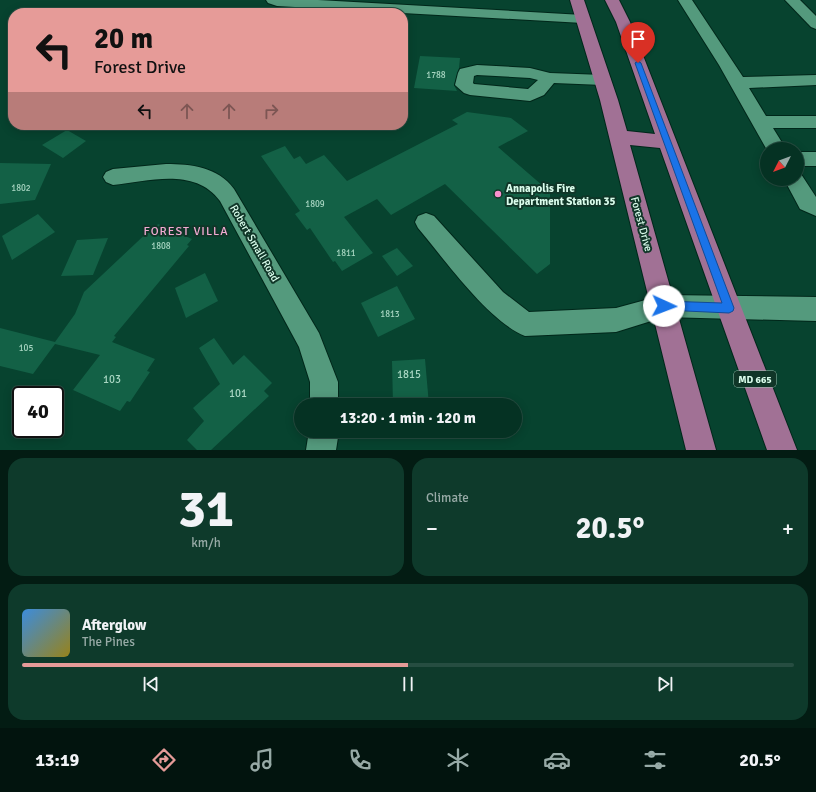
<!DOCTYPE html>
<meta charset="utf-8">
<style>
:root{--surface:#053223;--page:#0e3a2b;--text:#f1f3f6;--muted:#97aaa6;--line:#264d41;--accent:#e69b98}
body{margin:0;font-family:Signika,sans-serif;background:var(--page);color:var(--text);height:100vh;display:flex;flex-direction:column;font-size:15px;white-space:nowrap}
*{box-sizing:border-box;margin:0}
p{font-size:13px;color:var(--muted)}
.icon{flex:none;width:22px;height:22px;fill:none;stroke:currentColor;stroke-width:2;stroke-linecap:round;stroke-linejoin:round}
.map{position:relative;height:450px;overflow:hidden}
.drawer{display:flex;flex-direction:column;gap:8px;padding:8px;background:#031c13;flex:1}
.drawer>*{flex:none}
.top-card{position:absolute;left:8px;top:8px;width:400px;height:122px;border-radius:16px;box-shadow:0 2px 10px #0003,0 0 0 1px var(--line);background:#e69b98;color:#111;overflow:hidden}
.needle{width:26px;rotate:228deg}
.buttons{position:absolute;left:760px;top:142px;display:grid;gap:8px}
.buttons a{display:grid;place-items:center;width:44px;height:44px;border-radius:50%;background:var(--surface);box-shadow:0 2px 10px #0003,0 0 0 1px var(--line);font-size:20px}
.speed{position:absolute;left:12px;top:386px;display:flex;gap:8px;font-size:20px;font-weight:700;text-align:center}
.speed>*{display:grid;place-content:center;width:52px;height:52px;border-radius:50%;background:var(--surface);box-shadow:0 2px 10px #0003,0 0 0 1px var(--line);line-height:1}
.speed .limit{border:2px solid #111;border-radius:6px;background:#fff;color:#111}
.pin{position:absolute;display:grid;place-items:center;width:34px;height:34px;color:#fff;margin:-41px -17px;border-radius:50% 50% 50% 0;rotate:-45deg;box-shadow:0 0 4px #0007}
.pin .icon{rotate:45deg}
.me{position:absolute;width:44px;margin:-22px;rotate:92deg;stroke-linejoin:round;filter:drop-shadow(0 0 3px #0008)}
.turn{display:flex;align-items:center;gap:14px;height:84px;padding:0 20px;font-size:18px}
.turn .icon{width:52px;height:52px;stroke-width:2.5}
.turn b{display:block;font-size:28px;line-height:34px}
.lanes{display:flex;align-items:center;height:38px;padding:0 20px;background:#0003;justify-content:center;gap:20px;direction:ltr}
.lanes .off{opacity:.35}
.big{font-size:30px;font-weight:800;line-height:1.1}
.drawer .tile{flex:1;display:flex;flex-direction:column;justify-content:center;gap:6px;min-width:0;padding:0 14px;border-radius:16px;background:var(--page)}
.drawer .dial{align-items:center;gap:0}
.dial b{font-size:52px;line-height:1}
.song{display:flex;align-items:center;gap:12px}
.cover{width:48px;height:48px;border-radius:6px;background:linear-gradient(135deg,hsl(210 70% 55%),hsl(50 70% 35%))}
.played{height:4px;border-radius:2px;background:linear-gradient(90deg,var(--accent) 50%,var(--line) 50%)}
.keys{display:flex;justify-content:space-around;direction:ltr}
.heat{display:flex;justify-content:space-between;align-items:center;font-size:22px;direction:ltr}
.drawer .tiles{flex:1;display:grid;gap:8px;grid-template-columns:1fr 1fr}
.tile:last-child{grid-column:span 2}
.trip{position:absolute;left:294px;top:398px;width:228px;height:40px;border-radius:20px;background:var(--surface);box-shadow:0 2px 10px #0003,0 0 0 1px var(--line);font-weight:800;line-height:40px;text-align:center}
.dock{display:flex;height:64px;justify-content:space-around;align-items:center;background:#02140e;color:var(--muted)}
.dock .icon{width:28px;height:28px}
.dock .selected{color:var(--accent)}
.dock b{font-size:18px;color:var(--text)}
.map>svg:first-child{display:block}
.building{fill:#136146}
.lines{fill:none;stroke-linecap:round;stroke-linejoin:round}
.minor-casing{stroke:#00271a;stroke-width:2}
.major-casing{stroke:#00271a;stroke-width:2}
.minor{fill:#549a7d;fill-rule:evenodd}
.major{fill:#a17195;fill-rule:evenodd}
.route{fill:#1a73e8;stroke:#114b97}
.poi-dot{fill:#f890cd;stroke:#103628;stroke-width:1.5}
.labels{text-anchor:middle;stroke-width:4;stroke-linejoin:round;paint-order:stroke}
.number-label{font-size:9px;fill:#a8d6c2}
.shield{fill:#103628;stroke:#9dc1b1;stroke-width:1}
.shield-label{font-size:10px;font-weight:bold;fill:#dafdec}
.poi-label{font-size:11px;font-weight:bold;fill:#dafdec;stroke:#103628;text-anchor:start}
.street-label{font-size:11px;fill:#dafdec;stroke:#103628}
.near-number-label{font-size:11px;fill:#a8d6c2}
.neighbourhood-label{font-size:12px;letter-spacing:1px;fill:#f3aad3;stroke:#103628}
</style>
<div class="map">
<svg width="816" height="450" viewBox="0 0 816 450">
<rect width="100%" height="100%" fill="#07432f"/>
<g class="building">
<polygon points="420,56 460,58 459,68 454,85 457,91 414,88"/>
<polygon points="467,112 511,118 528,131 498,147 550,192 550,264 537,274 445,184 391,215 377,199 344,217 373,253 342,271 335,261 333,262 310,228 307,230 295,214 300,211 261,156 285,146 294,159 300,156 306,164 324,155 347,181 458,124 452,120"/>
<polygon points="67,130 86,141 63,158 42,145"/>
<polygon points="0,163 51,164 35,200 0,204"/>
<polygon points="38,214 55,232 12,260 2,236"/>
<polygon points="158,224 192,239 187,245 189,246 114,336 116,337 112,342 155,359 147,371 150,372 130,402 127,401 120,411 73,390 100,355 55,344 33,374 0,366 0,328 55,342 75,314 84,292 153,227 155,228"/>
<polygon points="108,238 93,275 61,276 77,240"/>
<polygon points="397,248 413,266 397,276 382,256"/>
<polygon points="205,273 218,301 186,318 175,288"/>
<polygon points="397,286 415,319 378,337 361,303"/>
<polygon points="214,338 233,365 244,355 272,383 264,391 269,396 211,450 197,450 187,440 204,421 193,408 220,384 199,348"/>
<polygon points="425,359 429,405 393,405 392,361"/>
</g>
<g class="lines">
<g class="minor-casing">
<g id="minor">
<polygon points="266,0 318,0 583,15 588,16 590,19 588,22 583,23 277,6 268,3"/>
<polygon points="678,0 692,0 743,77 816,75 816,85 749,88 766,116 816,116 816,128 773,128 786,149 767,150 719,65"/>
<polygon points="785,0 800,0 816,16 816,29 811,27"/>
<path d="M 477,65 L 530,68 L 550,73 L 603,75 L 609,76 L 611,80 L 609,84 L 603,85 L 554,83 L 544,95 L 530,101 L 470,95 L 464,93 L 455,85 L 458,73 L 460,69 ZM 477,75 L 530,78 L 538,80 L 528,89 L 474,84 L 473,83 L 474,76 Z"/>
<rect x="797" y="152" width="19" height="14"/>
<path d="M 166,164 C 191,164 218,167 234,189 L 319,333 L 338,382 L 338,405 L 310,405 L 310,382 L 299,347 L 220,201 C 195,167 149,181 113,185 L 106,182 L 103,177 L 106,172 L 113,169 Z"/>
<polygon points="797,172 801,174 816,197 816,216 800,209 784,179 797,179"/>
<path d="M 426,213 L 434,216 L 503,292 L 529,312 L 616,308 L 664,295 L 816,297 L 816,321 L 664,317 L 616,332 L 525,336 C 488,321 445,260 418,228 L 415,222 L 418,216 Z"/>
<polygon points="309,431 339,431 336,450 306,450"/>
</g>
</g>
<g class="major-casing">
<polygon id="major" points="570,0 584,0 618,100 627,131 655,134 616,22 605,0 619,0 630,22 797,450 767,450 660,148 630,145 716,450 686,450 600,100"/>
</g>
<use href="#minor" class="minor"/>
<use href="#major" class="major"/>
</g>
<polygon class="route" points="638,61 641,63 734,308 733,311 729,313 664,310 660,309 659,306 660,302 664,301 722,303 635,63"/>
<circle class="poi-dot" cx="498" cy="194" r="4"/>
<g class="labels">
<g class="number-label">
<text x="436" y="78">1788</text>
<text x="21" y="191">1802</text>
<text x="315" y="207">1809</text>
<text x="161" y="249">1808</text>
<text x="346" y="256">1811</text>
<text x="390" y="317">1813</text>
<text x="26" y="351">105</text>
</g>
<rect class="shield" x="734" y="371" width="42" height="16" rx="3"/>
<g class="shield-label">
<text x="755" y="383">MD 665</text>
</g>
<g class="poi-label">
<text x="506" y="192">Annapolis Fire<tspan x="506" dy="13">Department Station 35</tspan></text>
</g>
<g class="street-label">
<text transform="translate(642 224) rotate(75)" y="4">Forest Drive</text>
<text transform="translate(255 243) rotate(60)" y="4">Robert Small Road</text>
</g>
<g class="near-number-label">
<text x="409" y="378">1815</text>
<text x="112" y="383">103</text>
<text x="238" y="397">101</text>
</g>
<g class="neighbourhood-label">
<text x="186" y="235">FOREST VILLA</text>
</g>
</g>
</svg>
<div class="buttons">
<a><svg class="needle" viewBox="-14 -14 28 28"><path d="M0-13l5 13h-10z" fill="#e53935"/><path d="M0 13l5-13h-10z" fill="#97aaa6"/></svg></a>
</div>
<div class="speed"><div class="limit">40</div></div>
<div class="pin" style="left:638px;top:63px;background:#d93025"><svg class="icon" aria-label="arrive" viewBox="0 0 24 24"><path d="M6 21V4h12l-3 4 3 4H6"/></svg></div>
<svg class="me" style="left:664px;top:306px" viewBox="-20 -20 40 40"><circle r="19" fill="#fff"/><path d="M0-13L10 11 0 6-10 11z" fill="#1a73e8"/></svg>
<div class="trip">13:20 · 1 min · 120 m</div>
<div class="top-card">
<div class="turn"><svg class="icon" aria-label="left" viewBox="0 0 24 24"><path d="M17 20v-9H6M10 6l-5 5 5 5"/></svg><div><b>20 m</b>Forest Drive</div></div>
<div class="lanes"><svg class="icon" aria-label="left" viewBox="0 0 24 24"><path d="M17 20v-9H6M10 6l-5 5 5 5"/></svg><svg class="icon off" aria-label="ahead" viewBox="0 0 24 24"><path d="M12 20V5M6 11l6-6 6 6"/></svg><svg class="icon off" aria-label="ahead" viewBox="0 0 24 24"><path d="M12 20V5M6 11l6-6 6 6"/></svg><svg class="icon off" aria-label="right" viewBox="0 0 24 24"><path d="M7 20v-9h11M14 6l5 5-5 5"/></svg></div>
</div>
</div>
<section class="drawer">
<div class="tiles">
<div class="tile dial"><b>31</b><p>km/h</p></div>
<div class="tile"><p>Climate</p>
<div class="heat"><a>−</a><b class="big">20.5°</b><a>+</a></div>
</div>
<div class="tile">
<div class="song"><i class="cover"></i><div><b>Afterglow</b><p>The Pines</p></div></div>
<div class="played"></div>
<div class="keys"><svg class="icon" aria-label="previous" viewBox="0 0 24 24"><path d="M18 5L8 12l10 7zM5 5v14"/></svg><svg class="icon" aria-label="pause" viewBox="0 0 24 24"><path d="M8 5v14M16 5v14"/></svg><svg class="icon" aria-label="next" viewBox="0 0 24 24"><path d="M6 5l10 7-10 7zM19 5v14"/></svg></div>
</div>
</div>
</section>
<nav class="dock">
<b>13:19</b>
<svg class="icon selected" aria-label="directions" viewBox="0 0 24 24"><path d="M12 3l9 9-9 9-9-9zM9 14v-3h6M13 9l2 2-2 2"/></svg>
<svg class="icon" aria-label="music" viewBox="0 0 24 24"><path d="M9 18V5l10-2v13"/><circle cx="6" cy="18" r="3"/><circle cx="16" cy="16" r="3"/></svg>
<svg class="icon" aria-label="phone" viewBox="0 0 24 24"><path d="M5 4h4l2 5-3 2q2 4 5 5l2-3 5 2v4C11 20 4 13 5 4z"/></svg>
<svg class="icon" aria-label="climate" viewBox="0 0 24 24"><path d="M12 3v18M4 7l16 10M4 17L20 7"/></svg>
<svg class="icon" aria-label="car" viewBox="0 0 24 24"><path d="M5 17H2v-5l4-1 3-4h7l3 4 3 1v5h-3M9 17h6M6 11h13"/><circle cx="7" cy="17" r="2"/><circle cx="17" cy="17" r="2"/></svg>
<svg class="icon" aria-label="filters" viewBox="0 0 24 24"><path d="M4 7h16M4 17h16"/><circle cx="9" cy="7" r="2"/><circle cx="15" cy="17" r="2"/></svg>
<b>20.5°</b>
</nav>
